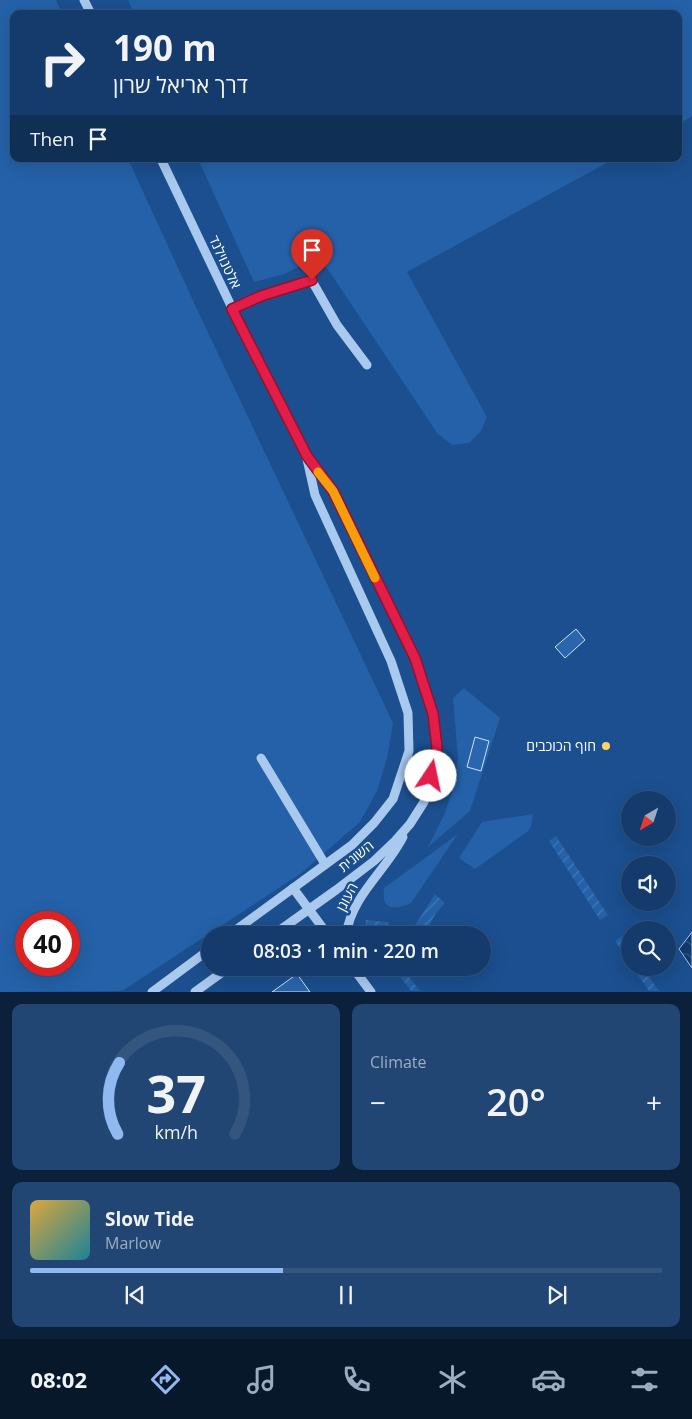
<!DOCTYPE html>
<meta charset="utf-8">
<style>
:root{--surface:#143b6b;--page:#214673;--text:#f1f3f6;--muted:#9dadc1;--line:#33557e;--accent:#90b9f0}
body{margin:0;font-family:"Open Sans","Noto Sans Hebrew",sans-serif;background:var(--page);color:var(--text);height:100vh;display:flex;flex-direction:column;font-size:19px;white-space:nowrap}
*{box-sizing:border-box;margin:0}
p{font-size:16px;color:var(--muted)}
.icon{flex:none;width:28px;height:28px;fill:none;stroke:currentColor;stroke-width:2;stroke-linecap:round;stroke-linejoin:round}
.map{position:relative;height:992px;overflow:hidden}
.side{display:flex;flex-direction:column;gap:12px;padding:12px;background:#0b203b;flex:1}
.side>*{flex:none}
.hud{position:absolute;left:10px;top:10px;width:672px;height:152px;border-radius:10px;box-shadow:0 5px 20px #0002,0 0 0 1px var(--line);background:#143b6b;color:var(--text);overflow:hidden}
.needle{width:32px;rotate:219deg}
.fabs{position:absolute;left:621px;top:791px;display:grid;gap:10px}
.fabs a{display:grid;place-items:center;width:55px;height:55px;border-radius:50%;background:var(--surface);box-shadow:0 5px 20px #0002,0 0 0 1px var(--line);font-size:25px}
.speed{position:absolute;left:15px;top:911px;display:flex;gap:10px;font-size:25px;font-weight:700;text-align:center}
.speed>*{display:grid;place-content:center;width:65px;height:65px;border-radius:50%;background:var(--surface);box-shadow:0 5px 20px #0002,0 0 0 1px var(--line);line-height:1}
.speed .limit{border:8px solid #d22;background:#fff;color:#111}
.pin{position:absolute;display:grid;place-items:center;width:42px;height:42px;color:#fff;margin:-51px -21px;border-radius:50% 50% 50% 0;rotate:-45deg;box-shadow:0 0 5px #0007}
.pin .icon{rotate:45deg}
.me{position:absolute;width:55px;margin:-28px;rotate:11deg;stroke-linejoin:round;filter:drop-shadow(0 0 4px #0008)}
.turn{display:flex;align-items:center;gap:18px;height:105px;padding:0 20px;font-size:22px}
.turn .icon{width:65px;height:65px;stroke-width:2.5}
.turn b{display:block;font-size:35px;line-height:42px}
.then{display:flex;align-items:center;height:48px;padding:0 20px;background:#0003;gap:10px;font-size:19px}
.big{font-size:38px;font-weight:600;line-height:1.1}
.side .tile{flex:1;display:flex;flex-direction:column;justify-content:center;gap:8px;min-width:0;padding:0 18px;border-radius:10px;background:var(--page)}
.side .dial{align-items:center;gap:0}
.dial svg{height:130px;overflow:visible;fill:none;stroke:var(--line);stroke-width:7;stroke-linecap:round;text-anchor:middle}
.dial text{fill:var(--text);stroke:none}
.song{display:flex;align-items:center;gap:15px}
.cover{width:60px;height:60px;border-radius:8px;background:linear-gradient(135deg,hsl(40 70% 55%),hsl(190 70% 35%))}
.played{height:5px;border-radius:2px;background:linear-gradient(90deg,var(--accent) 40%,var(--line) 40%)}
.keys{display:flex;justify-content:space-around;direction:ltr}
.heat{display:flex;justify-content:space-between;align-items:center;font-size:28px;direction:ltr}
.side .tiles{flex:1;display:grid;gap:12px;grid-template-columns:1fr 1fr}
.tile:last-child{grid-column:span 2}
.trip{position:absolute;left:201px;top:926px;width:290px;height:50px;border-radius:25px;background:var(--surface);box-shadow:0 5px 20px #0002,0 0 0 1px var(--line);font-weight:600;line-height:50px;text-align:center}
.menu{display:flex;height:80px;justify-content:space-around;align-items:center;background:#08182b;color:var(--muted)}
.menu .icon{width:35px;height:35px}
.menu .on{color:var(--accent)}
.menu b{font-size:22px;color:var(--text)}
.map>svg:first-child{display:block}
.grass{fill:#2461a8;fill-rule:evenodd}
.garden{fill:url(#garden-furrows)}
.water{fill:url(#water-waves);stroke:#9cc4f0}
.building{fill:#2a66ad;stroke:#cfe3fa}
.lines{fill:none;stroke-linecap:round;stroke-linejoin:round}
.minor{stroke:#a9c9ee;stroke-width:9}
.route-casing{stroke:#92132f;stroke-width:12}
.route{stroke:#e11d48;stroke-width:9}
.slow{stroke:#f59e0b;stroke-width:9}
.poi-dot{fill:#ffd166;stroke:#1b4f8f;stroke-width:2}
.labels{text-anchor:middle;stroke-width:5;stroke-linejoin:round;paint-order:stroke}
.street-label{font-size:14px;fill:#fff;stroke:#1b4f8f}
.poi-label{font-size:14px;fill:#fff;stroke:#1b4f8f;text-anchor:end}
</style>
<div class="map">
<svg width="692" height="992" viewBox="0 0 692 992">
<defs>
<pattern id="garden-furrows" width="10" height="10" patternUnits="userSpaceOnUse" patternTransform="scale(1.25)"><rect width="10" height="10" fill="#2461a8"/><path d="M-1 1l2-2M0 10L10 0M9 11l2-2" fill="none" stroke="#4579b5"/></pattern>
<pattern id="water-waves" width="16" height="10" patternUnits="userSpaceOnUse" patternTransform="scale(1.25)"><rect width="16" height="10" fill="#123a6d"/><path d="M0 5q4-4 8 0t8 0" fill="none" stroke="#365883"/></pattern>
</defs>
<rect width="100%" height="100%" fill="#1b4f8f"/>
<g class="grass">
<path d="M 0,0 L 56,0 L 62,14 L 14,14 L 14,159 L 128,159 L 203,322 L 393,723 L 387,758 L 377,791 L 360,822 L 300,874 L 122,991 L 0,992 ZM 26,922 L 69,922 L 69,965 L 26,965 Z"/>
<polygon points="128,0 692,0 692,116 679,124 679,14 134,14"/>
<polygon points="198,159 614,159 407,272 487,417 481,431 469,443 452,445 437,433 333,277 318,256 285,274 254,282"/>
<polygon points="464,688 500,718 470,811 428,847 444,815 452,793 458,758 453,698"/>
<polygon points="533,814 531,827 527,832 475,869 459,858 482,822"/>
<path d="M 458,834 L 411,903 C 394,911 381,910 384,888 Z"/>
</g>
<g class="garden">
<polygon points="556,836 608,915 600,920 549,841"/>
<polygon points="435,894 445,903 436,913 424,935 409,935"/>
<polygon points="366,920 388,922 388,935 373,935 365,929"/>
<polygon points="622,936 630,948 630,963 615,941"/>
<polygon points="398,968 402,968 420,991 411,991 395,970"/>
<polygon points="633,968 643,968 659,991 649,991"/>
</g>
<polygon class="water" points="692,932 692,968 679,949"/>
<g class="building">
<polygon points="576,629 585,640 565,658 555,647"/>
<polygon points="475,737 489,741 481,771 467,767"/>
<polygon points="297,974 310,992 272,992"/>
</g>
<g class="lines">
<g class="minor">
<polyline points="84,0 91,14"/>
<polyline points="161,159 254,354 307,456 333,491 415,658 433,714 437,747 431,776 424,802 410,824 395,841 374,861 336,890 273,935"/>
<polyline points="232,309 261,296 312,281 337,325 367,365"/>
<polyline points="261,758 325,864"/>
<polyline points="293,888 328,935"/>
<polyline points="229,935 352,845 374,823 393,799 409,751 408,713 391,661 315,495 307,459"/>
<path d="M 346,935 C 352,895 385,872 403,837"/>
<polyline points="353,968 371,992"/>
<polyline points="152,992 210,949"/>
<polyline points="195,992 228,968"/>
</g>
</g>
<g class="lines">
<g class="route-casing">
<polyline id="route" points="312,280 261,296 232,309 307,456 333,491 415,658 433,714 437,747 431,776"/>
</g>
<use href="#route" class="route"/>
<polyline class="slow" points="318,472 333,491 375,578"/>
</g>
<circle class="poi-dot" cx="606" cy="746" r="5"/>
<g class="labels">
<g class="street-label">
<text transform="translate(225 262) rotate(65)" y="5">אלטנוילנד</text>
<text transform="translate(356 856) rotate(-39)" y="5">השונית</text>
<text transform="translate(347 897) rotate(-62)" y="5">העוגן</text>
</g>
<g class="poi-label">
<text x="596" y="751">חוף הכוכבים</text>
</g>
</g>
</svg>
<div class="fabs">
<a><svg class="needle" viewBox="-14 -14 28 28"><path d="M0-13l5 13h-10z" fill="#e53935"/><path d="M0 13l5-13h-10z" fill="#9dadc1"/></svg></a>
<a><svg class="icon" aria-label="sound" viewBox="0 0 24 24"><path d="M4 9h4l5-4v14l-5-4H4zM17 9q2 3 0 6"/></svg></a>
<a><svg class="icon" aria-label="search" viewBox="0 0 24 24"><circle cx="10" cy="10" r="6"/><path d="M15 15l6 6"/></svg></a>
</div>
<div class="speed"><div class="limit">40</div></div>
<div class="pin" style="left:312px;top:280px;background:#d93025"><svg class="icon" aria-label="arrive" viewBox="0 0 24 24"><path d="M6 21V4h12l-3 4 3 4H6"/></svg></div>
<svg class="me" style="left:431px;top:776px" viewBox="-20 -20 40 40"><circle r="19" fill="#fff"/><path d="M0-13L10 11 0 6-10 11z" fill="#e11d48"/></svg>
<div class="trip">08:03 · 1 min · 220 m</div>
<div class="hud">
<div class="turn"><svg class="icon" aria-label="right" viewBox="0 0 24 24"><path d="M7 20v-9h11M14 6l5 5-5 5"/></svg><div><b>190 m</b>דרך אריאל שרון</div></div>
<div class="then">Then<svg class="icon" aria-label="arrive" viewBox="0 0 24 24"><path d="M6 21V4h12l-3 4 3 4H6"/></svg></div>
</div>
</div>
<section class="side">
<div class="tiles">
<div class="tile dial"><svg viewBox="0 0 100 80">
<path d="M14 69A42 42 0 1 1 86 69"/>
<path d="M14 69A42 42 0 0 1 15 25" stroke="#90b9f0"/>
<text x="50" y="56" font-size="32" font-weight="700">37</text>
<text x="50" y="72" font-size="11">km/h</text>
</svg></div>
<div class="tile"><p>Climate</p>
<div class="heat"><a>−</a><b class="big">20°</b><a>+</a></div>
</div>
<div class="tile">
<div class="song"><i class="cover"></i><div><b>Slow Tide</b><p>Marlow</p></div></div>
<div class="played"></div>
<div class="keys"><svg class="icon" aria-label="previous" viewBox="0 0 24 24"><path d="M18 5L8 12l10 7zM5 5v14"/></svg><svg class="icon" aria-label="pause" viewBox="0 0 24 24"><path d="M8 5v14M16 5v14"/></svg><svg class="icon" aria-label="next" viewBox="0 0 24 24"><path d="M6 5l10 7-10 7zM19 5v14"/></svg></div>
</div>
</div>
</section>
<nav class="menu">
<b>08:02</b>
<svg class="icon on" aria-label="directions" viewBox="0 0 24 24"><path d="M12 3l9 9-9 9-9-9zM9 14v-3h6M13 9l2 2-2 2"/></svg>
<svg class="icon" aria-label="music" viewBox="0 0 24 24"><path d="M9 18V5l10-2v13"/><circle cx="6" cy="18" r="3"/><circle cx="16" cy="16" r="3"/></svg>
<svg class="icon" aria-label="phone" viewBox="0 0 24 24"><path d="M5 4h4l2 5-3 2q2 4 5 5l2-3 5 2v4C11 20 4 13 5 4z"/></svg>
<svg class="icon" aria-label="climate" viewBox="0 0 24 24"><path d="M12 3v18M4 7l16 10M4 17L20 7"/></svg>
<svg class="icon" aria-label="car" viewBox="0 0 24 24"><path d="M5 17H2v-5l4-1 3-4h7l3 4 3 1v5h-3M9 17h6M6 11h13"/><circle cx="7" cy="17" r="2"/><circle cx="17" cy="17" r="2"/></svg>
<svg class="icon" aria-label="filters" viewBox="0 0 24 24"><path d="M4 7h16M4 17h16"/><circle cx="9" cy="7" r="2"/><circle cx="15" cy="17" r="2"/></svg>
</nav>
